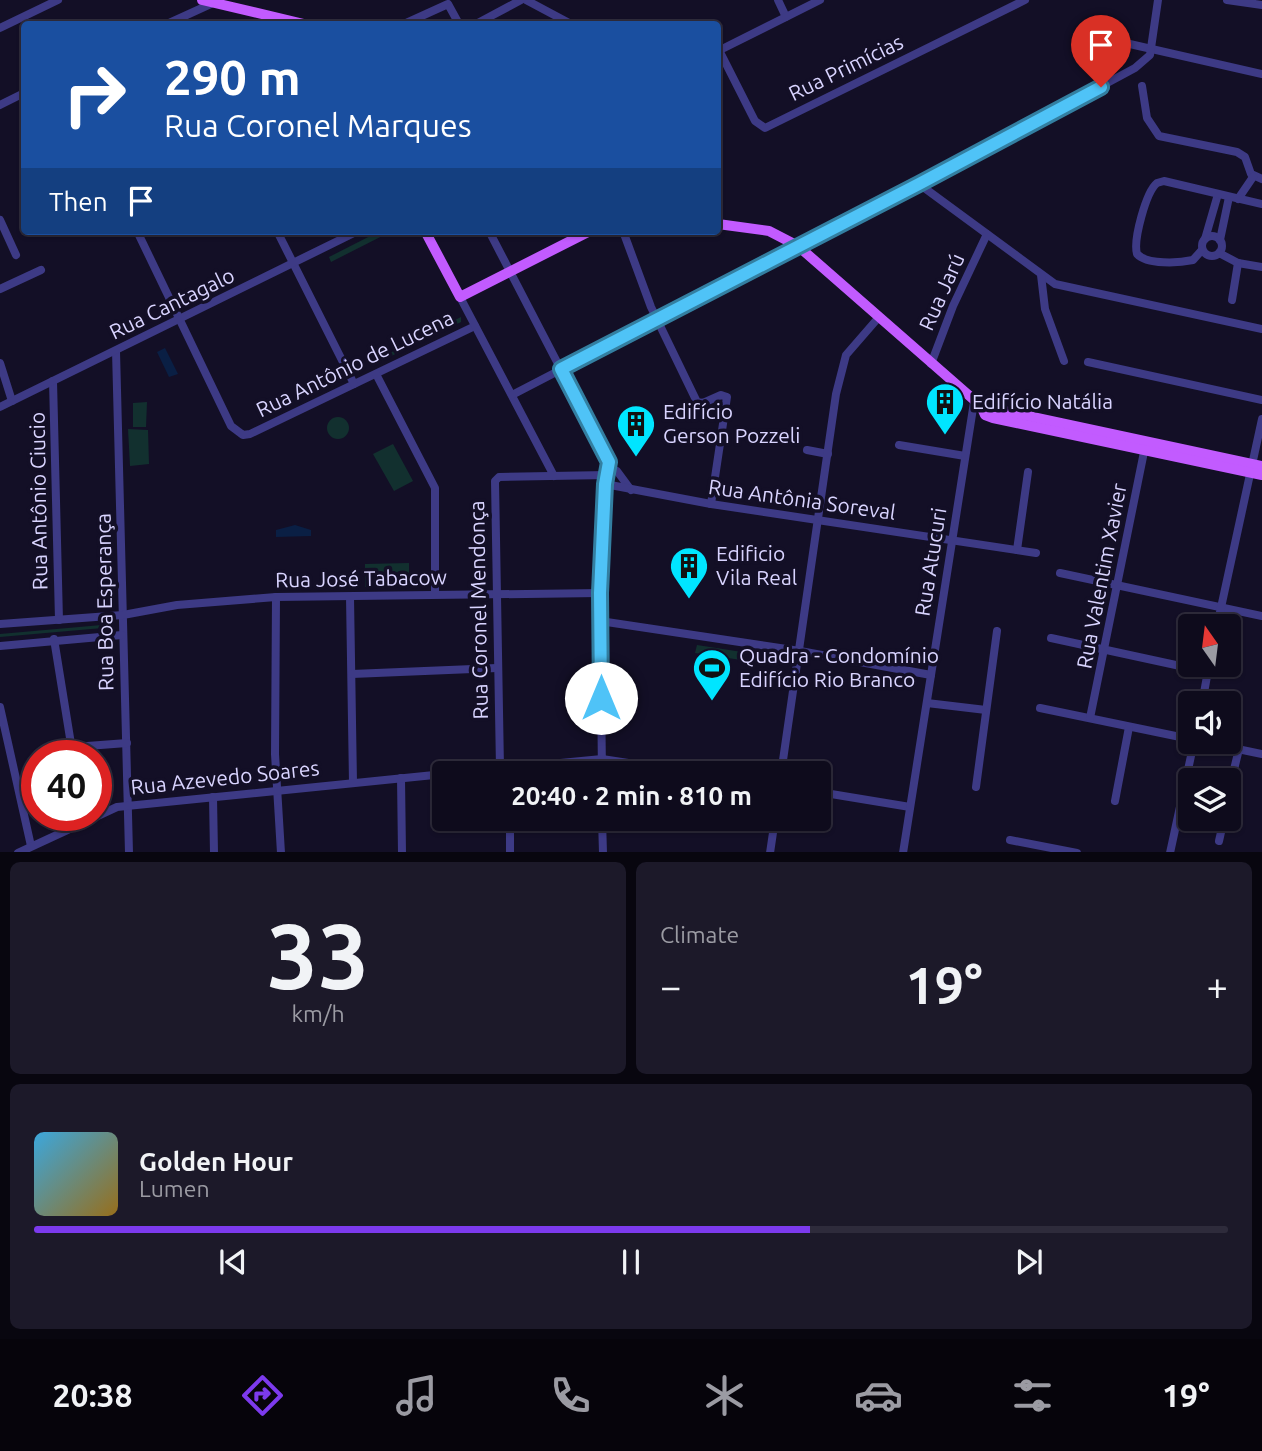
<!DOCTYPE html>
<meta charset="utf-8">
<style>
:root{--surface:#0e0b1c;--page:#1c1929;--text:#f1f3f6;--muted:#9b9ba3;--line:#2e2b3b;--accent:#7c3aed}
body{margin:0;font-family:Ubuntu,sans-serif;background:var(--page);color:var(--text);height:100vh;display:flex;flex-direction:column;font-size:26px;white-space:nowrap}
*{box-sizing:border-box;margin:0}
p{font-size:23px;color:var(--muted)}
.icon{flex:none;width:38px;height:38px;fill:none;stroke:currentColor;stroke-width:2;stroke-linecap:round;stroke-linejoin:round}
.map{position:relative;height:852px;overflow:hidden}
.panel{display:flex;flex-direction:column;gap:10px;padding:10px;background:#08060f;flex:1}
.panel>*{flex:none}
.guide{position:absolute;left:21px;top:21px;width:700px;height:214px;border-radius:7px;box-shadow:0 2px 5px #0004,0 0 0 2px var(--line);background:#1a4fa0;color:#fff;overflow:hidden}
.needle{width:46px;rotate:346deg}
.fabs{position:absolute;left:1178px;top:614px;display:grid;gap:14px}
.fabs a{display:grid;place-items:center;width:63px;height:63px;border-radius:7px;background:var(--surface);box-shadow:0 2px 5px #0004,0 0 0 2px var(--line);font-size:35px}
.speed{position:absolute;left:21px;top:740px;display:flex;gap:14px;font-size:35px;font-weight:700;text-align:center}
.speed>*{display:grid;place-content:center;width:91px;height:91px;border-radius:50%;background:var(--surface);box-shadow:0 2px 5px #0004,0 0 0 2px var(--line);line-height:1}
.speed .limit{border:10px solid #d22;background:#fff;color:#111}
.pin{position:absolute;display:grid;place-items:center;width:60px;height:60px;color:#fff;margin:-72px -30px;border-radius:50% 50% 50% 0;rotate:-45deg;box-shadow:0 0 7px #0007}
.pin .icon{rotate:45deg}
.me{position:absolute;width:77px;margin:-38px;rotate:0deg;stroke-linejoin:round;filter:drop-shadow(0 0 5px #0008)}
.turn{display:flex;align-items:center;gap:24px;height:147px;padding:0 28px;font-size:32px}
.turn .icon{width:91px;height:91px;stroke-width:2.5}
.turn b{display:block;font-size:49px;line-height:60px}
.then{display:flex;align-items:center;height:66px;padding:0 28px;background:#0003;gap:14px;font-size:26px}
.big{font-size:52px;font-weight:600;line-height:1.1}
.panel .widget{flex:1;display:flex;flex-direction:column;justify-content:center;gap:10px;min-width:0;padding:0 24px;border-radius:10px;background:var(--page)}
.panel .dial{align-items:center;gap:0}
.dial b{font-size:91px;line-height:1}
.song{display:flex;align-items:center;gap:21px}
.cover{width:84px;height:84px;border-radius:10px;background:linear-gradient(135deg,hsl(200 70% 55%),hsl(40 70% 35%))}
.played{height:7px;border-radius:4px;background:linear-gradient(90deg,var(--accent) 65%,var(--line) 65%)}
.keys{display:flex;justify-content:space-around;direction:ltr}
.heat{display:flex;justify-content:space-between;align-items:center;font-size:38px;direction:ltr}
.panel .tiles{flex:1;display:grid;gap:10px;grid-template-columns:1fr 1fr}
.widget:last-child{grid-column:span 2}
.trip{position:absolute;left:432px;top:761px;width:399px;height:70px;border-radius:7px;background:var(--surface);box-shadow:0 2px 5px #0004,0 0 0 2px var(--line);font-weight:600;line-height:70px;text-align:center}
.tabs{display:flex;height:112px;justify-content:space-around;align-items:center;background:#06040b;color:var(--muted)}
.tabs .icon{width:49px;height:49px}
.tabs .active{color:var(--accent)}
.tabs b{font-size:32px;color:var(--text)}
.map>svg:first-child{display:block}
.green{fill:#12302f}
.water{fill:#0a1f44}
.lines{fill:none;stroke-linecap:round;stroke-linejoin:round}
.minor{stroke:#3d3a85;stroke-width:8}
.major{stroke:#c25bff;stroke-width:10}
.route-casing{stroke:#337fa1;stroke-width:18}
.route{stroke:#4fc3f7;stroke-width:12}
.labels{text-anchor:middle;stroke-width:7;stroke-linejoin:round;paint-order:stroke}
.street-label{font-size:21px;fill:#d9d4ff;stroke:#130f26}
.poi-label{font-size:21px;fill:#d9d4ff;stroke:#130f26;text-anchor:start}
</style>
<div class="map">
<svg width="1262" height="853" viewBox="0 0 1262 853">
<rect width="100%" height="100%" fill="#130f26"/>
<g class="green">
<polygon points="380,231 392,231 331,262 329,257"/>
<polygon points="461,317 461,322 379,362 378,359"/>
<polygon points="147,402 146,427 133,427 133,403"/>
<circle cx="338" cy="428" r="11"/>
<polygon points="128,429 148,430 149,464 130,466"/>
<polygon points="393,444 413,481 394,491 373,454"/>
<polygon points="409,563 409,586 365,587 365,564"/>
<polygon points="113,624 114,627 0,637 0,634"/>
<polygon points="697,645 742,652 741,660 695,653"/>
</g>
<g class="water">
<polygon points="165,348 178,374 169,377 157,352"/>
<polygon points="295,525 311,530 311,536 276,537 276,530"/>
</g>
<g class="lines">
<g class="minor">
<polyline points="526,0 571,24"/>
<polyline points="778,0 786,17"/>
<polyline points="1227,0 1262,5"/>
<polyline points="167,24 215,2"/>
<polyline points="404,24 448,4 459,24"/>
<polyline points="476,24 521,0"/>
<polyline points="0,28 58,0"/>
<polyline points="1099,37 1262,74"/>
<polyline points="719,50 755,121 765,128 1025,0"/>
<polyline points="718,51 820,0"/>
<polyline points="1142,86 1147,118 1159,136 1237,152 1245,157 1251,174 1262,179"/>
<polyline points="0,105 24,93"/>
<polyline points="919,184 1055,284 1262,329"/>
<polyline points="1238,199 1253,177"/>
<polyline points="0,220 16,255"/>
<polyline points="137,231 231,426 243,435 250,434 475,326"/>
<polyline points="277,231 354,384"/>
<polyline points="489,231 609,462 605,484 600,593 602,774"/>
<polyline points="623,231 651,307 697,402 703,403 721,395 727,397 711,504"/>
<circle cx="1212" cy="246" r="10"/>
<polyline points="1205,239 1218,194"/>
<polyline points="1220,240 1229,197"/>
<path d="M 1202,250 L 1193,260 C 1179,263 1147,265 1137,254 C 1133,240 1146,192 1157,183 L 1164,181 L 1262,204"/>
<polyline points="1219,253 1238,263 1262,267"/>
<polyline points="1041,275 1045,309 1064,361"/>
<polyline points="0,289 41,270"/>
<polyline points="460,297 554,476"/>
<polyline points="1232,300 1238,263"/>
<polyline points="116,351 129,853"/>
<polyline points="1088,362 1262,400"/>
<polyline points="0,363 12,401"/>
<polyline points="931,364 953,306 987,234"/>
<polyline points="376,374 435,488 435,594"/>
<polyline points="53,381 59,620"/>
<polyline points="512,395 919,184 1135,68 1150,55 1158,0"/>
<polyline points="0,407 358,231"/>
<polyline points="899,445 965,456"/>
<polyline points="807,450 828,454"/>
<polyline points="609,467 617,471 631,490"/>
<polyline points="605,484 711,504 1036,553"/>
<polyline points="1017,550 1028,472"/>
<polyline points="1060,573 1262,616"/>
<polyline points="276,597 275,754 281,853"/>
<polyline points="350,597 353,783"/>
<polyline points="600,621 800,651 931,675"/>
<polyline points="0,624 123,615 177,605 276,597 600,593"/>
<polyline points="1217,626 1262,419"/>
<polyline points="1051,638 1208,672"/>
<polyline points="54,639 71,744 74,747 127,743"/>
<polyline points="0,646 122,635"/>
<polyline points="352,674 497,668"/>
<polyline points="927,703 986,710"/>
<polyline points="1202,704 1209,665"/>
<polyline points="0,707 31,846"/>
<polyline points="1040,708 1190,739"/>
<polyline points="1090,718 1145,447"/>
<polyline points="1204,742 1262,754"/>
<polyline points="500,768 495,481 499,477 607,475"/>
<polyline points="446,774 602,759 701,774"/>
<polyline points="781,774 836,394 846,355 879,317"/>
<polyline points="401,778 402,853"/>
<polyline points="976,787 997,631"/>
<polyline points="819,792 910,807"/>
<polyline points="1228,794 1239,749"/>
<polyline points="213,797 214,853"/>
<polyline points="1115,801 1129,727"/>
<polyline points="510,819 510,853"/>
<polyline points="602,819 603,853"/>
<polyline points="1010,840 1077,853"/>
<polyline points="1219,841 1224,819"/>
<polyline points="18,853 117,807 444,774"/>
<polyline points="770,853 775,819"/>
<polyline points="903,853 974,402"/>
<polyline points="1170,853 1194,742"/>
</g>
<g class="major">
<polyline points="202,0 304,24"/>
<polyline points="718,224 769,231 798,246 981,406 1262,466"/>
<polyline points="425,231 460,297 590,231"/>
<polyline points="981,406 985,415 993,418 1262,475"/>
</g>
</g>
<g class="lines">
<g class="route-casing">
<polyline id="route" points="601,698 600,593 605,484 609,462 561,369 919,184 1101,87"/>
</g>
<use href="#route" class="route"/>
</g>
<defs>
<g id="building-pin" transform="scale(2.0125)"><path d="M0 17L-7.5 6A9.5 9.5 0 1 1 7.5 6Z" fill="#00e5ff" stroke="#130f26"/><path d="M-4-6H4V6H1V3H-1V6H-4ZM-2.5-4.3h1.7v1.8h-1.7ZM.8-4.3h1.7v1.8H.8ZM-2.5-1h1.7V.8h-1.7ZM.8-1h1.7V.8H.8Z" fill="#111"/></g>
<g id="stadium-pin" transform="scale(2.0125)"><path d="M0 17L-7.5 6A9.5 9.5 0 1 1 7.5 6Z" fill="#00e5ff" stroke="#130f26"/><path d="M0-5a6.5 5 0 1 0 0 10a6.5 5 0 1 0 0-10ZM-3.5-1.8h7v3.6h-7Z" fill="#111"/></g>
</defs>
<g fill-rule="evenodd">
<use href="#building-pin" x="945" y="402"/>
<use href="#building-pin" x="636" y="424"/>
<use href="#building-pin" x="689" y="566"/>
<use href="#stadium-pin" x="712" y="668"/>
</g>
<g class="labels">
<g class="street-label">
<text transform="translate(846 68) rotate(-26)" y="7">Rua Primícias</text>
<text transform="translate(942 292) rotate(-66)" y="7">Rua Jarú</text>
<text transform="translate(172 304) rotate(-26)" y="7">Rua Cantagalo</text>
<text transform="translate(355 364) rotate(-26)" y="7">Rua Antônio de Lucena</text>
<text transform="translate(802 500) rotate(8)" y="7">Rua Antônia Soreval</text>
<text transform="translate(39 501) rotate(-91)" y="7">Rua Antônio Ciucio</text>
<text transform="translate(931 562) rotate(-81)" y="7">Rua Atucuri</text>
<text transform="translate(1102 576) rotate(-79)" y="7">Rua Valentim Xavier</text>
<text transform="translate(361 579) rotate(-1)" y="7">Rua José Tabacow</text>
<text transform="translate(105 602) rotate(-91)" y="7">Rua Boa Esperança</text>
<text transform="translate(479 610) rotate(-91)" y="7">Rua Coronel Mendonça</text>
<text transform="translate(225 778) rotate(-6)" y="7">Rua Azevedo Soares</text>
</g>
<g class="poi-label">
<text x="972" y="409">Edifício Natália</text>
<text x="663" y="419">Edifício<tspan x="663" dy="24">Gerson Pozzeli</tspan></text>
<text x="716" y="561">Edificio<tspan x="716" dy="24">Vila Real</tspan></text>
<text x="739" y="663">Quadra - Condomínio<tspan x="739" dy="24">Edifício Rio Branco</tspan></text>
</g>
</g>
</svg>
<div class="fabs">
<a><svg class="needle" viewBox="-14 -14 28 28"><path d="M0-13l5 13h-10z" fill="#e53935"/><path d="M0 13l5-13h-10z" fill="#9b9ba3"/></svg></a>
<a><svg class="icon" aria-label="sound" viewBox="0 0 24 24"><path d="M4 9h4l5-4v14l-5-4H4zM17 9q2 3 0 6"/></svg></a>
<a><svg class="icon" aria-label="layers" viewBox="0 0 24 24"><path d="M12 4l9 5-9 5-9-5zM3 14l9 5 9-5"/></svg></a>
</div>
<div class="speed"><div class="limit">40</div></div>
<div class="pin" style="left:1101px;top:87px;background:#d93025"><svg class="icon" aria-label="arrive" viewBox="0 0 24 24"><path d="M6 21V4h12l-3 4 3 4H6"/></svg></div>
<svg class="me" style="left:601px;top:698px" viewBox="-20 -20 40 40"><circle r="19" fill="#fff"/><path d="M0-13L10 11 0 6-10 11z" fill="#4fc3f7"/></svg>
<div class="trip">20:40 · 2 min · 810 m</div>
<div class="guide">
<div class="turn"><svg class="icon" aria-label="right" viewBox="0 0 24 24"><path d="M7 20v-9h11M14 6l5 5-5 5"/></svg><div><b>290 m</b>Rua Coronel Marques</div></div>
<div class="then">Then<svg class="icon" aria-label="arrive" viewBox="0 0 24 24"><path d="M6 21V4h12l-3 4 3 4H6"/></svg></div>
</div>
</div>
<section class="panel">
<div class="tiles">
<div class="widget dial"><b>33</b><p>km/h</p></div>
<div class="widget"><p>Climate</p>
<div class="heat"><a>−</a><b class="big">19°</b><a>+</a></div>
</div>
<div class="widget">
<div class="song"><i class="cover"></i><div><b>Golden Hour</b><p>Lumen</p></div></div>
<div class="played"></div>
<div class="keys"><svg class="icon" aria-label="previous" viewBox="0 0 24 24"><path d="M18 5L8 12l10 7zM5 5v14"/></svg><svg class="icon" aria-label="pause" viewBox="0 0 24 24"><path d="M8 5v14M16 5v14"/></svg><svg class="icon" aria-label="next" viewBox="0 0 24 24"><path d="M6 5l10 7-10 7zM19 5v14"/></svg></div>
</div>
</div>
</section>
<nav class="tabs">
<b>20:38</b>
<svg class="icon active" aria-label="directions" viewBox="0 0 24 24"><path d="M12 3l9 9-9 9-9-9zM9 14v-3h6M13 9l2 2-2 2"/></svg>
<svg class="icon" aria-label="music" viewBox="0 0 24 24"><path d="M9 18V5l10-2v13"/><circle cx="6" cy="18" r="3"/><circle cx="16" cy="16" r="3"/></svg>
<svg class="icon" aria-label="phone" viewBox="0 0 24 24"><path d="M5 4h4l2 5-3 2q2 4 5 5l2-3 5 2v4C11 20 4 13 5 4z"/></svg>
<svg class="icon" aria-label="climate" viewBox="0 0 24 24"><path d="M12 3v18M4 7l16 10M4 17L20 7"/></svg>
<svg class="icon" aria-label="car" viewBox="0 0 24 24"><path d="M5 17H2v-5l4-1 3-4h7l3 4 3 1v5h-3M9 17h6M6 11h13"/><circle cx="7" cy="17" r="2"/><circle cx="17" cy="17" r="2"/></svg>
<svg class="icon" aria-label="filters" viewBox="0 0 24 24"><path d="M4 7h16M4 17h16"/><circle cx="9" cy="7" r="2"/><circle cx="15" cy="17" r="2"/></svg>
<b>19°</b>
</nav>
